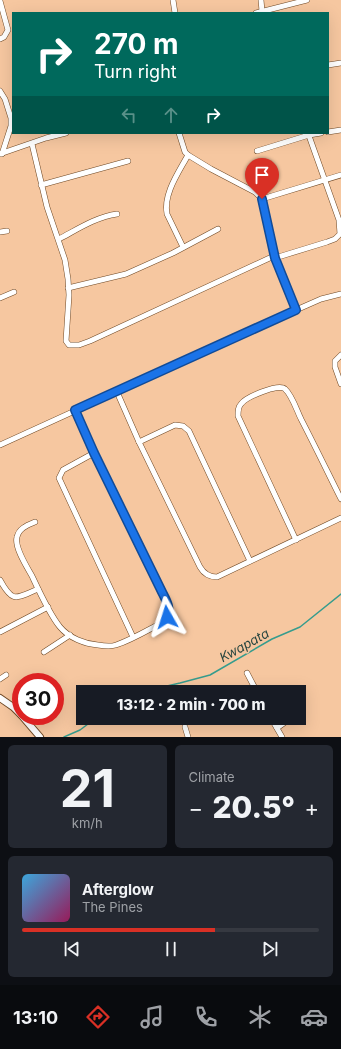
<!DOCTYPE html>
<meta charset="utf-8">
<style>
:root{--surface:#171b24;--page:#242831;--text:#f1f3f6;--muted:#9ea1a6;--line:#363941;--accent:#d93025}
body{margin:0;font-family:Inter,sans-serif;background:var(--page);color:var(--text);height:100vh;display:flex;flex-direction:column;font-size:15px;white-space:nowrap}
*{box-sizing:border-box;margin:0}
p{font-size:13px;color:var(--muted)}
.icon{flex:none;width:22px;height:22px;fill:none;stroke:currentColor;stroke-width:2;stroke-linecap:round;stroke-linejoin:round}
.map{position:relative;height:737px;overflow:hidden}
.details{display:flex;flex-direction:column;gap:8px;padding:8px;background:#0d0f14;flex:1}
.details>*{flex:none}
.guide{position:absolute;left:12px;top:12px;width:317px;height:122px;border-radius:0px;box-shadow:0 4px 16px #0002;background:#00695c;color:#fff;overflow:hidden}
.speed{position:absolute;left:12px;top:673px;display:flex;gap:8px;font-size:20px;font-weight:700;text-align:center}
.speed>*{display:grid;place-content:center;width:52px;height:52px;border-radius:50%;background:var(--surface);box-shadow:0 4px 16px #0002;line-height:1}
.speed .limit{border:6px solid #d22;background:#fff;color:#111}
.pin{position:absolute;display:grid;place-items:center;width:34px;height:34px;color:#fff;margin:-41px -17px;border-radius:50% 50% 50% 0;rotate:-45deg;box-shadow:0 0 4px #0007}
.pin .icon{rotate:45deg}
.me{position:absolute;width:44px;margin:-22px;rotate:354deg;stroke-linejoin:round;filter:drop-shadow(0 0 3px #0008)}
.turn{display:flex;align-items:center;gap:14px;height:84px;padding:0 16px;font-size:18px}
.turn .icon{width:52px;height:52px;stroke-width:2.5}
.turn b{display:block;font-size:28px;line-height:34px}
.lanes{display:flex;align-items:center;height:38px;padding:0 16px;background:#0003;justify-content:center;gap:20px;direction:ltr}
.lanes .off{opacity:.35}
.big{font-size:30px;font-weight:800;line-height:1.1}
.details .tile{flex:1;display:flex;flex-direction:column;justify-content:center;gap:6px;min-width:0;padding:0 14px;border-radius:6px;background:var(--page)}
.details .dial{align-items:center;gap:0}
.dial b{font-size:52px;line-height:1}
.song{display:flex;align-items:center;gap:12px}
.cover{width:48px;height:48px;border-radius:6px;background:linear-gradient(135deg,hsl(200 70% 55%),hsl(330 70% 35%))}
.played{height:4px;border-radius:2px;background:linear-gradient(90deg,var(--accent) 65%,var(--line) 65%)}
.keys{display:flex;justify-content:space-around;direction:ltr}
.heat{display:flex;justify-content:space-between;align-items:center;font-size:22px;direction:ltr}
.details .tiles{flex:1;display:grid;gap:8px;grid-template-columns:1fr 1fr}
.tile:last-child{grid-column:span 2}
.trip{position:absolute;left:76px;top:685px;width:230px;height:40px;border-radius:0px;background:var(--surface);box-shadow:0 4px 16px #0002;font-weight:800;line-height:40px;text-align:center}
.tab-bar{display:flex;height:64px;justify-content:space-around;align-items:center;background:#090b0e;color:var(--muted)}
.tab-bar .icon{width:28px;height:28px}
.tab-bar .current{color:var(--accent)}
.tab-bar b{font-size:18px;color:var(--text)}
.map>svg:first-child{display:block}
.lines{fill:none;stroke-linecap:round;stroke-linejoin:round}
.stream{stroke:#369c8d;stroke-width:1.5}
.minor-casing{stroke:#6f4824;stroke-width:6}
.tertiary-casing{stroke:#6f4824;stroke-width:8}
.minor{stroke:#fff;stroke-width:5}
.tertiary{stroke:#fff;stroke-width:6}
.route-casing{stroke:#114b97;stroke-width:10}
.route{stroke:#1a73e8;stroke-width:7}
.labels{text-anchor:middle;stroke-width:3;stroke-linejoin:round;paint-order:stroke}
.water-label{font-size:13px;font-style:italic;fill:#26453f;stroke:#f6c7a0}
</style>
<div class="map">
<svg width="341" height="737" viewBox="0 0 341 737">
<rect width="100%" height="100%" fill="#f6c7a0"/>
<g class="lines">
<g class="stream">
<polyline points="147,692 154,689 180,683 210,675 272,639 300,627 341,594"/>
<polyline points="64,737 80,730 96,718"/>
</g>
<g class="minor-casing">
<g id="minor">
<polyline points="173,0 175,13"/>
<polyline points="261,0 262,11"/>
<polyline points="0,1 8,30 4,37 0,39"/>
<polyline points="256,13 307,0"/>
<polyline points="328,65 341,63"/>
<polyline points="0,91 5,99 11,118 11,126 2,154"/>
<polyline points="328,132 341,130"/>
<polyline points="179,133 185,152 188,155 211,169 255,192 262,199 275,258 296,310"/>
<polyline points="32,144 47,207 65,260 68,279 69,295 66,341 69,345 79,345 90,341 274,256"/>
<polyline points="257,151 309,135 321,133"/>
<polyline points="0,154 46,138 66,133"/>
<polyline points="41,185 128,161"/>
<polyline points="262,199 341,175"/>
<polyline points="0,232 7,231"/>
<path d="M 59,239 C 78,229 96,217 117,214"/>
<path d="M 183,247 L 167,214 C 163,194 179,172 188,155"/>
<polyline points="275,258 327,242 335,239 340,234 339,220 308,133"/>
<polyline points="68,288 126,274 173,253 218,229"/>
<polyline points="0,298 14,292"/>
<polyline points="341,355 335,361 335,367 341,384"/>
<path d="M 117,392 L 139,442 L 200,567 C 204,574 209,577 217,577 L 341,518"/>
<polyline points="139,442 175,425 183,426 189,431 250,561"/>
<polyline points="0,445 296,310 321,299 341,294"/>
<polyline points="94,453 63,470 59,478 133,637"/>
<path d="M 35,522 C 28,525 19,528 17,537 C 14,547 27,567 32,576 C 39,591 50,615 60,627 C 69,638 85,644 98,645 C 104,646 110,647 116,645 C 128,641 141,634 152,628 C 173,618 171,610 162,592 L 94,453 L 75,411"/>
<path d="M 296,540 L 238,416 C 238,411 238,407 241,404 C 246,397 279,383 285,389 C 292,395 297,411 301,419 C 315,446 328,473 341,499"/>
<path d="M 0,580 C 13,604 16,598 38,589"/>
<polyline points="0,632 48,607"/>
<polyline points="44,652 70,635"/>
<polyline points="247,673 257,692"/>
<polyline points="0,679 6,675"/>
<polyline points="299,713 300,712"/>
<polyline points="271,718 282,737"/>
<polyline points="185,727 188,737"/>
<polyline points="277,728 291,718"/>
</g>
</g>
<g class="tertiary-casing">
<g id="tertiary">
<polyline points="0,698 13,707 21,715"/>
<polyline points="22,716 40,737"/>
</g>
</g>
<use href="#minor" class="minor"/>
<use href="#tertiary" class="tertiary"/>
</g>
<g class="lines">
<g class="route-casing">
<path id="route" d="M 167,617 C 171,608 166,600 162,592 L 94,453 L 75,410 L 296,310 L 275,258 L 262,199"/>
</g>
<use href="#route" class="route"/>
</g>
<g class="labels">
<g class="water-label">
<text transform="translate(244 645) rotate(-29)" y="5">Kwapata</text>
</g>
</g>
</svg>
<div class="speed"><div class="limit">30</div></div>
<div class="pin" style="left:262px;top:199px;background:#d93025"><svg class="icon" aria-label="arrive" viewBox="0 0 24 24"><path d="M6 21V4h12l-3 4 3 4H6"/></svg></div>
<svg class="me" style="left:167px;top:617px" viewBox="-20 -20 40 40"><path d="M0-17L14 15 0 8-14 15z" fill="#1a73e8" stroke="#fff" stroke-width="4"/></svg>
<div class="trip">13:12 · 2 min · 700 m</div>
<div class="guide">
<div class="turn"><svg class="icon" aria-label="right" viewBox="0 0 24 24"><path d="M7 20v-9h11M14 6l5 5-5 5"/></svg><div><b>270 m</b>Turn right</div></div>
<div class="lanes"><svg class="icon off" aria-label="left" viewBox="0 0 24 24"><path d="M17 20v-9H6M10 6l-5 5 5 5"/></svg><svg class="icon off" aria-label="ahead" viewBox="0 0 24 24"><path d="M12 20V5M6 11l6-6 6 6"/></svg><svg class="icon" aria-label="right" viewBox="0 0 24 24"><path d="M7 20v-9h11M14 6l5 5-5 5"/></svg></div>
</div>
</div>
<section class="details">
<div class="tiles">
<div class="tile dial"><b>21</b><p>km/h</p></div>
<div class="tile"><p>Climate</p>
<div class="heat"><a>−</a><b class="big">20.5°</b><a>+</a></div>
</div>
<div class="tile">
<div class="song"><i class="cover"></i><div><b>Afterglow</b><p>The Pines</p></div></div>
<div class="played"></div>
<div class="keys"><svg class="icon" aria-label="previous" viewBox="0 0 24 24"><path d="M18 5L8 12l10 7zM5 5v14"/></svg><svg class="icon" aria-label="pause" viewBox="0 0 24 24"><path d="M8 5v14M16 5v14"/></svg><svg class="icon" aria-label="next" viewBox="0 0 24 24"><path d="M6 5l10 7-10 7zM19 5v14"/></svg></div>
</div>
</div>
</section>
<nav class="tab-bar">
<b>13:10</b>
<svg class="icon current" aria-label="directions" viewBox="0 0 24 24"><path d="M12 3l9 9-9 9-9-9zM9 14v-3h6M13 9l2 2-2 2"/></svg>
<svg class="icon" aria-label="music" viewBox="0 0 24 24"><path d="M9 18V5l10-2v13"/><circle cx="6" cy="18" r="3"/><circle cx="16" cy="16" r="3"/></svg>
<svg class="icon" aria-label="phone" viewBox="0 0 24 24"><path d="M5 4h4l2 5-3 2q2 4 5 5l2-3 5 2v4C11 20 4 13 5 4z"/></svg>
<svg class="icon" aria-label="climate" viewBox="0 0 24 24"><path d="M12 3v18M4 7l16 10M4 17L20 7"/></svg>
<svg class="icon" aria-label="car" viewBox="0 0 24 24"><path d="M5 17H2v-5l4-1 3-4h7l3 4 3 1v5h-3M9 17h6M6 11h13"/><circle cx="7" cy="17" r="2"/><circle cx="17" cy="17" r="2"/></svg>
</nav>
